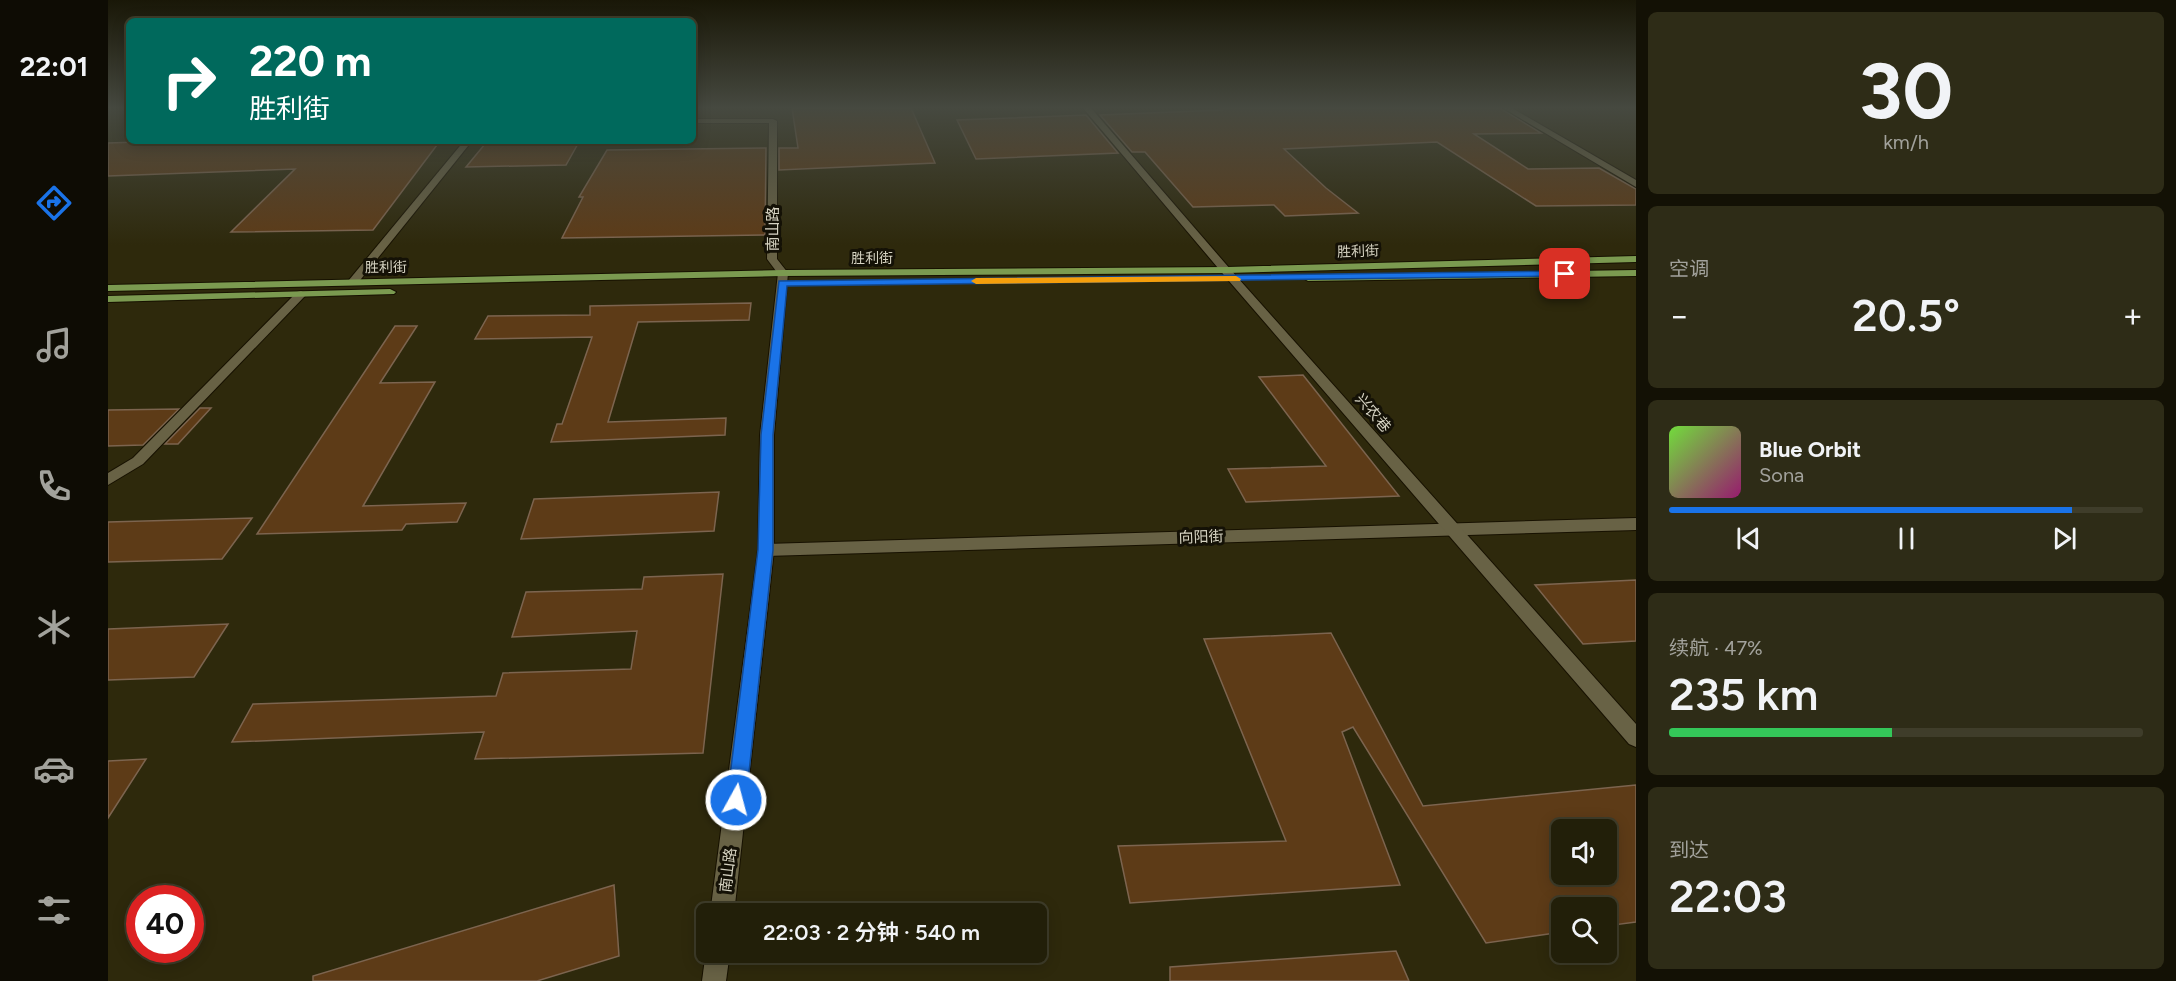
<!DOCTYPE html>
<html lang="zh">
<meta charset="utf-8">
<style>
:root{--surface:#221f09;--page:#2e2c17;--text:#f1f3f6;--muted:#a2a29c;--line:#3f3d2a;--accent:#1a73e8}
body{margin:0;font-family:Figtree,"Noto Sans SC",sans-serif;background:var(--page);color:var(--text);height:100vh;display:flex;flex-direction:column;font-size:22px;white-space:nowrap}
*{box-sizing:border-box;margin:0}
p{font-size:20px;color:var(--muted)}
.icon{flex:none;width:33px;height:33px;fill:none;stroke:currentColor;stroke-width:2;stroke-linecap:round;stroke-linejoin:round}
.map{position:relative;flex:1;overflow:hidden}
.panel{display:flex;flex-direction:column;gap:12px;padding:12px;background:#131105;width:540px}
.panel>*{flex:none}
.guide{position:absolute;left:18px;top:18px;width:570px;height:126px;border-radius:9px;box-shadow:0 3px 15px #0003,0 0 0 2px var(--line);background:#00695c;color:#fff;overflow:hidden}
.tools{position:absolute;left:1443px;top:819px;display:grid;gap:12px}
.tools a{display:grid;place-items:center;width:66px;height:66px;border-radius:9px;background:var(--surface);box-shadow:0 3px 15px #0003,0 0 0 2px var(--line);font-size:30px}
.speed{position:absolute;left:18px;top:885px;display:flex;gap:12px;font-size:30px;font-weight:700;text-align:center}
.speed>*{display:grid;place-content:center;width:78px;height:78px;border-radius:50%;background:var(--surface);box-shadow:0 3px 15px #0003,0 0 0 2px var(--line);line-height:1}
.speed .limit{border:9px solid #d22;background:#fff;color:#111}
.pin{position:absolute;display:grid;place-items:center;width:51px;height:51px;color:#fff;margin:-26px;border-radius:12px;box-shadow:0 3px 9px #0006}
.me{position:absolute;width:66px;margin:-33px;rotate:7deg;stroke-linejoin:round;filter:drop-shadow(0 0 4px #0008)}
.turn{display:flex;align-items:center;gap:21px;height:126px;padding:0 24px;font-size:27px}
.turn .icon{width:78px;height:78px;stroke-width:2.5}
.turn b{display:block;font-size:42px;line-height:51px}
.big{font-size:45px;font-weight:600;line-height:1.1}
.panel .tile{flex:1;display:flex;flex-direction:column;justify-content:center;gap:9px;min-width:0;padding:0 21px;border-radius:9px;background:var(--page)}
.panel .dial{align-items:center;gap:0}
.dial b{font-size:78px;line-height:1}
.song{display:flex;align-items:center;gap:18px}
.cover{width:72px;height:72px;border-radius:9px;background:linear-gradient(135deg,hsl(100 70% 55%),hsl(320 70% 35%))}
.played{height:6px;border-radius:3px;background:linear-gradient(90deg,var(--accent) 85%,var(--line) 85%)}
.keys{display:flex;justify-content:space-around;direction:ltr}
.heat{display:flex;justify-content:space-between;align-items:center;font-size:33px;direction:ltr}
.charge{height:9px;border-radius:4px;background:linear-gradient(90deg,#34c759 47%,var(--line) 0)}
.trip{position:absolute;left:588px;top:903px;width:351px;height:60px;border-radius:9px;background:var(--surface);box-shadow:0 3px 15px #0003,0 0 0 2px var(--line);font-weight:600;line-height:60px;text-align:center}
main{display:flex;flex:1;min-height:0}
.tabs{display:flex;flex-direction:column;width:108px;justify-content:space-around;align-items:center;background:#0e0c04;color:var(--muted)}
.tabs .icon{width:42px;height:42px}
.tabs .active{color:var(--accent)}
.tabs b{font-size:27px;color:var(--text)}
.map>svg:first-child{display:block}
.building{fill:#5d3b17;stroke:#7c644f;stroke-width:1.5;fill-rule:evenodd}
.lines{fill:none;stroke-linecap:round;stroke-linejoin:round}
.minor-casing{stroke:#171100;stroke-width:2}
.tertiary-casing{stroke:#171100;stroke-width:2}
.primary-casing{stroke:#171100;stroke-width:2}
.minor{fill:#686245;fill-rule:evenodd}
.tertiary{fill:#686245;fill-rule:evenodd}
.primary{fill:#7b9a50;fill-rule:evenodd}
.route{fill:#1a73e8;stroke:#114b97;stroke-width:1.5}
.slow{fill:#f59e0b}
.labels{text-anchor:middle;stroke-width:6;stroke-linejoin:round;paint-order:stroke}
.far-street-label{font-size:14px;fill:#d6d3c2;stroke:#141106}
.street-label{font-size:15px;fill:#d6d3c2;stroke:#141106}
</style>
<main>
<nav class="tabs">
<b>22:01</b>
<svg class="icon active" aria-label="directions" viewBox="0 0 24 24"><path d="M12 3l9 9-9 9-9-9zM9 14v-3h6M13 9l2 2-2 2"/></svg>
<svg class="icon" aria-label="music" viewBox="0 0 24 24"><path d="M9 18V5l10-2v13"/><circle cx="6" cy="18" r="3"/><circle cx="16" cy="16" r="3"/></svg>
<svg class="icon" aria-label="phone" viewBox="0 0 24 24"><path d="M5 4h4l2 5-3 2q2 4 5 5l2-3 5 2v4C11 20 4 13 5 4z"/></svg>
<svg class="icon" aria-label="climate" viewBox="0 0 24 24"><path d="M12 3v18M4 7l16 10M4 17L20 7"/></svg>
<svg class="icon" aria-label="car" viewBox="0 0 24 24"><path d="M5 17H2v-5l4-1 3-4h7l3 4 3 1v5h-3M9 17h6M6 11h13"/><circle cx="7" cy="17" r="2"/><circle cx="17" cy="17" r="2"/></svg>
<svg class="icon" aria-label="filters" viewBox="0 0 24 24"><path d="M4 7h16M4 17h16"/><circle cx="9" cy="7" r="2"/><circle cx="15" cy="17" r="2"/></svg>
</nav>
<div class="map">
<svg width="1528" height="981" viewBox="0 0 1528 981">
<rect width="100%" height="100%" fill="#2e290c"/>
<g class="building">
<polygon points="684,108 803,108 827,163 671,170 671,148 690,148"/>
<polygon points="1112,108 1392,108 1433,133 1366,134 1420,169 1491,168 1528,189 1528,205 1428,206 1329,142 1176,149 1218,188 1250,213 1177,216 1166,205 1085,207 1037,152 1024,152 992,115 1114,110"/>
<polygon points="978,115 1010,153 868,159 849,120"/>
<polygon points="62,141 332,141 265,230 123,232 187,169 0,176 0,143"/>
<polygon points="471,142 458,165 358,167 377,144"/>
<polygon points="658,148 657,235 454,238 475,197 471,197 499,150"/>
<polygon points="643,303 641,320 530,322 500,422 618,418 617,435 443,442 449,424 454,424 484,337 367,339 380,316 482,315 482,306"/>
<polygon points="287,326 309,326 272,383 327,382 255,506 358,503 349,522 298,524 294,530 149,534"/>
<polygon points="1195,375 1291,496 1138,502 1120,469 1218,466 1151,377"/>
<polygon points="92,408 103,408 70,444 57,444"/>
<polygon points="71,409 35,445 0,446 0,410"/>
<polygon points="611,492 606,531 413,539 426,499"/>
<polygon points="144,518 114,559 0,562 0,522"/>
<polygon points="615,574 595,753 367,759 376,732 124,742 145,704 388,696 395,673 523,669 529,631 404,637 418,592 534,589 536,577"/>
<polygon points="1528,580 1528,641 1475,644 1427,585"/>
<polygon points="120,624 86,677 0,680 0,629"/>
<path d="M 1223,633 L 1315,806 L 1528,785 L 1528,922 L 1498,926 L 1498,908 L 1454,908 L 1454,932 L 1378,943 L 1245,727 L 1234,732 L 1292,885 L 1022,903 L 1010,846 L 1178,841 L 1096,639 ZM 1454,830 L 1498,830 L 1498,874 L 1454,874 Z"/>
<polygon points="38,759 0,818 0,761"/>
<polygon points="506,885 511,956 429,981 205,981 205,976"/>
<polygon points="1288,951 1301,981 1062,981 1062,967"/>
</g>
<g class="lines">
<g class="minor-casing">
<g id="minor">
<polygon points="1395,108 1404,108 1528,180 1528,187"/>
<polygon points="585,119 665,119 669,121 669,259 680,273 679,275 671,275 659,259 661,123 585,123"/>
<polygon points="356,141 364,141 249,284 241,284 241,280"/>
<polygon points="193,291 199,294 197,296 35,464 0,485 0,473 25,458 189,292"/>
<polygon points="1528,518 1528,530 658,556 652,554 650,550 652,546 658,544"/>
</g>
</g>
<g class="tertiary-casing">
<g id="tertiary">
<polygon points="975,108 983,108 1129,277 1528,724 1528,747 1521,744 1121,281"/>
<polygon points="675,270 680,273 666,435 666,550 626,914 602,914 650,550 652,435 670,273"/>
<polygon points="598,951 622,952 618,981 594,981"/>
</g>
</g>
<g class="primary-casing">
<g id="primary">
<polygon points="1528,256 1528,262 1119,273 675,276 0,291 0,285 675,270 1119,267"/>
<polygon points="1528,270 1528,276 1200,281 1195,278 1200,275"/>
<polygon points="282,289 288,292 286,294 0,302 0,296"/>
</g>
</g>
<use href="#minor" class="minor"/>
<use href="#tertiary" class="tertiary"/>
<use href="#primary" class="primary"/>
</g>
<linearGradient id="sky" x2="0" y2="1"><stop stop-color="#191707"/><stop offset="0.44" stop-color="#464940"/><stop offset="1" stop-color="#464940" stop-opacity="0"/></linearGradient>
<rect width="1528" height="245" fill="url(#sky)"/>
<polygon class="route" points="1457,271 1460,272 1460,276 679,286 665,435 665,550 638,800 635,806 628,809 621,806 619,800 650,550 653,435 671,281"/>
<polygon class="slow" points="1128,276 1133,279 1132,281 868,284 863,281 868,278"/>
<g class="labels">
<g class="far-street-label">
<text transform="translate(1250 251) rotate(-2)" y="5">胜利街</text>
<text x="764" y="263">胜利街</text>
<text transform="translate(278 267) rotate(-1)" y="5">胜利街</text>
</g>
<g class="street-label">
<text transform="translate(665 229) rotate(-90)" y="5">南山路</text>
<text transform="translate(1265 413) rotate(49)" y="5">兴农巷</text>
<text transform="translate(1093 537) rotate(-2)" y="5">向阳街</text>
<text transform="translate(620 870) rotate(-83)" y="5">南山路</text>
</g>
</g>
</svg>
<div class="tools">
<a><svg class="icon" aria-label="sound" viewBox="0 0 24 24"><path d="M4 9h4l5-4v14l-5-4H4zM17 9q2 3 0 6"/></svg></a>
<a><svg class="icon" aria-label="search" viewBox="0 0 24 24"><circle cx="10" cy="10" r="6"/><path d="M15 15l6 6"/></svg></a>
</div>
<div class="speed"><div class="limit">40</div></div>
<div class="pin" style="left:1457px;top:274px;background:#d93025"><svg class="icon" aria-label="arrive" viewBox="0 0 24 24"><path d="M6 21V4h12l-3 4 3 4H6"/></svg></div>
<svg class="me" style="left:628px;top:800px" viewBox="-20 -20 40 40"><circle r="17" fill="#1a73e8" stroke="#fff" stroke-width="3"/><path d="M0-11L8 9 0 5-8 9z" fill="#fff"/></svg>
<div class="trip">22:03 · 2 分钟 · 540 m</div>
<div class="guide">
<div class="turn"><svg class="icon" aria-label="right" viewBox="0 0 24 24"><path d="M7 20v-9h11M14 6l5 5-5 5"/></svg><div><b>220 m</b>胜利街</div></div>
</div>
</div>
<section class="panel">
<div class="tile dial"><b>30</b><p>km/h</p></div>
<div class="tile"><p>空调</p>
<div class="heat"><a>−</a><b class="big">20.5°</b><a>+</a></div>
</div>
<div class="tile">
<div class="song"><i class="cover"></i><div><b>Blue Orbit</b><p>Sona</p></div></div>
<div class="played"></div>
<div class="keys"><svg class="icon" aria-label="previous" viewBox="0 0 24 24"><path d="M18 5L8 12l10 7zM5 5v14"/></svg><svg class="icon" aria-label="pause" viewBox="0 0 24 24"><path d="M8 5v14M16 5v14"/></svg><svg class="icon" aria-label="next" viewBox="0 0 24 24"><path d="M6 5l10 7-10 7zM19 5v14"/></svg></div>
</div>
<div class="tile"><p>续航 · 47%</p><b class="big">235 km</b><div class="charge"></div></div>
<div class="tile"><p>到达</p><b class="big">22:03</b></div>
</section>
</main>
